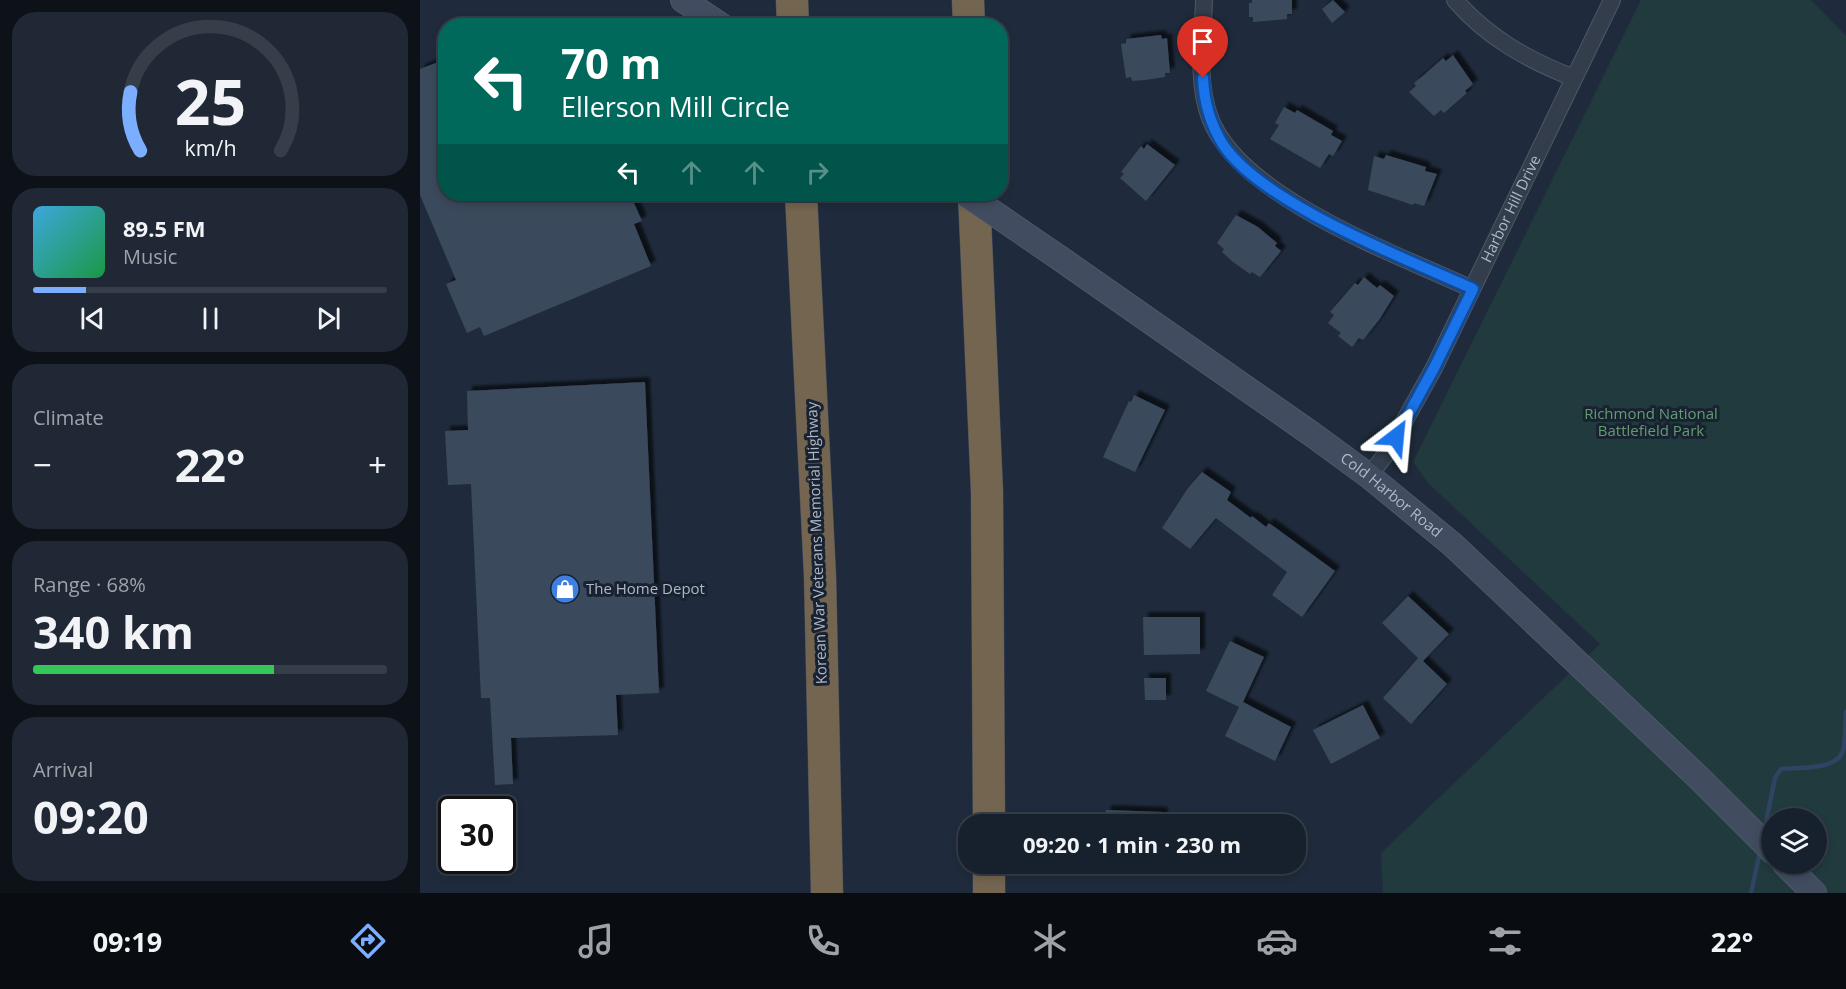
<!DOCTYPE html>
<meta charset="utf-8">
<style>
:root{--surface:#17202d;--page:#202835;--text:#f1f3f6;--muted:#9ea3aa;--line:#363e49;--accent:#7caeff}
body{margin:0;font-family:"Open Sans",sans-serif;background:var(--page);color:var(--text);height:100vh;display:flex;flex-direction:column;font-size:22px;white-space:nowrap}
*{box-sizing:border-box;margin:0}
p{font-size:20px;color:var(--muted)}
.icon{flex:none;width:33px;height:33px;fill:none;stroke:currentColor;stroke-width:2;stroke-linecap:round;stroke-linejoin:round}
.map{position:relative;flex:1;overflow:hidden}
.side{display:flex;flex-direction:column;gap:12px;padding:12px;background:#0d1219;width:420px}
.side>*{flex:none}
.banner{position:absolute;left:18px;top:18px;width:570px;height:183px;border-radius:24px;box-shadow:0 3px 9px #0003,0 0 0 2px var(--line);background:#00695c;color:#fff;overflow:hidden}
.controls{position:absolute;left:1341px;top:808px;display:grid;gap:12px}
.controls a{display:grid;place-items:center;width:66px;height:66px;border-radius:50%;background:var(--surface);box-shadow:0 3px 9px #0003,0 0 0 2px var(--line);font-size:30px}
.speed{position:absolute;left:18px;top:796px;display:flex;gap:12px;font-size:30px;font-weight:700;text-align:center}
.speed>*{display:grid;place-content:center;width:78px;height:78px;border-radius:50%;background:var(--surface);box-shadow:0 3px 9px #0003,0 0 0 2px var(--line);line-height:1}
.speed .limit{border:3px solid #111;border-radius:9px;background:#fff;color:#111}
.pin{position:absolute;display:grid;place-items:center;width:51px;height:51px;color:#fff;margin:-62px -26px;border-radius:50% 50% 50% 0;rotate:-45deg;box-shadow:0 0 6px #0007}
.pin .icon{rotate:45deg}
.me{position:absolute;width:66px;margin:-33px;rotate:29deg;stroke-linejoin:round;filter:drop-shadow(0 0 4px #0008)}
.turn{display:flex;align-items:center;gap:21px;height:126px;padding:0 24px;font-size:27px}
.turn .icon{width:78px;height:78px;stroke-width:2.5}
.turn b{display:block;font-size:42px;line-height:51px}
.lanes{display:flex;align-items:center;height:57px;padding:0 24px;background:#0003;justify-content:center;gap:30px;direction:ltr}
.lanes .off{opacity:.35}
.big{font-size:45px;font-weight:700;line-height:1.1}
.side .tile{flex:1;display:flex;flex-direction:column;justify-content:center;gap:9px;min-width:0;padding:0 21px;border-radius:24px;background:var(--page)}
.side .dial{align-items:center;gap:0}
.dial svg{height:156px;overflow:visible;fill:none;stroke:var(--line);stroke-width:7;stroke-linecap:round;text-anchor:middle}
.dial text{fill:var(--text);stroke:none}
.song{display:flex;align-items:center;gap:18px}
.cover{width:72px;height:72px;border-radius:9px;background:linear-gradient(135deg,hsl(200 70% 55%),hsl(140 70% 35%))}
.played{height:6px;border-radius:3px;background:linear-gradient(90deg,var(--accent) 15%,var(--line) 15%)}
.keys{display:flex;justify-content:space-around;direction:ltr}
.heat{display:flex;justify-content:space-between;align-items:center;font-size:33px;direction:ltr}
.charge{height:9px;border-radius:4px;background:linear-gradient(90deg,#34c759 68%,var(--line) 0)}
.trip{position:absolute;left:538px;top:814px;width:348px;height:60px;border-radius:24px;background:var(--surface);box-shadow:0 3px 9px #0003,0 0 0 2px var(--line);font-weight:700;line-height:60px;text-align:center}
.menu{display:flex;height:96px;justify-content:space-around;align-items:center;background:#090d12;color:var(--muted)}
.menu .icon{width:42px;height:42px}
.menu .on{color:var(--accent)}
.menu b{font-size:27px;color:var(--text)}
main{display:flex;flex:1;min-height:0}
.map>svg:first-child{display:block}
.green{fill:#213a3d;fill-rule:evenodd}
.lines{fill:none;stroke-linecap:round;stroke-linejoin:round}
.stream{stroke:#2f4463;stroke-width:4.5}
.building{fill:#3b495c;filter:url(#shadow)}
.minor-casing{stroke:#4e5867;stroke-width:18}
.secondary-casing{stroke:#4e5867;stroke-width:26}
.motorway-casing{stroke:#3e4857;stroke-width:33}
.minor{stroke:#333d4c;stroke-width:16}
.secondary{stroke:#414c60;stroke-width:24}
.motorway{stroke:#73654f;stroke-width:32}
.secondary-bridge-casing{stroke:#4e5867;stroke-width:26;stroke-linecap:butt}
.secondary-bridge{stroke:#414c60;stroke-width:24}
.route-casing{stroke:#114b97;stroke-width:15}
.route{stroke:#1a73e8;stroke-width:10}
.labels{text-anchor:middle;stroke-width:6;stroke-linejoin:round;paint-order:stroke}
.street-label{font-size:15px;fill:#aeb8c8;stroke:#192231}
.park-label{font-size:15px;fill:#639c70;stroke:#192231}
.poi-label{font-size:15px;fill:#aeb8c8;stroke:#192231;text-anchor:start}
</style>
<main>
<section class="side">
<div class="tile dial"><svg viewBox="0 0 100 80">
<path d="M14 69A42 42 0 1 1 86 69"/>
<path d="M14 69A42 42 0 0 1 9 39" stroke="#7caeff"/>
<text x="50" y="56" font-size="32" font-weight="700">25</text>
<text x="50" y="72" font-size="11">km/h</text>
</svg></div>
<div class="tile">
<div class="song"><i class="cover"></i><div><b>89.5 FM</b><p>Music</p></div></div>
<div class="played"></div>
<div class="keys"><svg class="icon" aria-label="previous" viewBox="0 0 24 24"><path d="M18 5L8 12l10 7zM5 5v14"/></svg><svg class="icon" aria-label="pause" viewBox="0 0 24 24"><path d="M8 5v14M16 5v14"/></svg><svg class="icon" aria-label="next" viewBox="0 0 24 24"><path d="M6 5l10 7-10 7zM19 5v14"/></svg></div>
</div>
<div class="tile"><p>Climate</p>
<div class="heat"><a>−</a><b class="big">22°</b><a>+</a></div>
</div>
<div class="tile"><p>Range · 68%</p><b class="big">340 km</b><div class="charge"></div></div>
<div class="tile"><p>Arrival</p><b class="big">09:20</b></div>
</section>
<div class="map">
<svg width="1426" height="893" viewBox="0 0 1426 893">
<defs>
<filter id="shadow"><feDropShadow dx="5" dy="-5" stdDeviation="1.5" flood-color="#0009"/></filter>
</defs>
<rect width="100%" height="100%" fill="#1f2b3c"/>
<path class="green" d="M 1221,0 L 1391,0 L 1426,36 L 1426,893 L 963,893 L 961,853 L 1180,644 L 1008,483 L 993,462 ZM 1352,819 L 1396,819 L 1396,864 L 1352,864 Z"/>
<g class="lines">
<g class="stream">
<path d="M 1344,832 L 1355,778 L 1361,769 C 1378,767 1416,771 1423,751 C 1426,740 1425,724 1426,712"/>
<polyline points="1331,893 1340,852"/>
</g>
</g>
<g class="building">
<polygon points="832,0 872,0 872,14 867,14 867,19 833,22 833,17 829,17 829,3 832,3"/>
<polygon points="913,0 925,12 912,23 902,9"/>
<polygon points="741,35 742,39 747,38 750,73 745,73 745,77 725,80 712,81 711,77 706,78 701,44 706,43 706,39"/>
<polygon points="1033,55 1053,84 1045,91 1047,93 1024,113 1021,110 1014,116 989,92 996,86 994,83 1005,74 1023,58 1026,61"/>
<polygon points="26,59 26,194 210,194 222,221 214,224 231,266 64,336 60,327 47,333 26,284 36,280 0,195 0,69"/>
<polygon points="864,107 875,113 877,110 913,131 911,135 922,141 913,156 909,154 900,168 850,139 859,125 855,123"/>
<polygon points="727,144 755,165 726,201 700,178 704,174 701,172 721,146 724,149"/>
<polygon points="966,155 1006,167 1005,171 1017,174 1004,206 994,203 993,205 948,190 954,156 964,159"/>
<polygon points="816,215 838,227 857,243 855,246 861,251 840,277 832,272 830,274 813,262 802,252 804,249 797,243"/>
<polygon points="944,277 957,288 960,285 974,296 959,320 943,340 939,338 932,347 918,336 921,333 908,323 914,315 910,312 935,283 938,285"/>
<polygon points="225,382 239,693 196,695 198,735 91,738 93,784 75,785 70,698 61,698 51,484 28,485 25,431 48,430 47,391"/>
<polygon points="714,395 745,410 715,472 683,457 709,401 711,402"/>
<polygon points="782,472 811,492 807,500 831,518 832,516 846,527 849,523 915,571 882,617 852,595 867,572 796,518 770,549 742,528 768,488"/>
<polygon points="988,596 1029,634 1003,661 1027,684 991,724 963,698 998,658 962,623"/>
<polygon points="723,617 780,617 780,654 724,655"/>
<polygon points="810,641 844,657 823,702 871,727 855,761 805,736 819,707 786,691"/>
<polygon points="724,678 746,678 746,700 725,700"/>
<polygon points="943,705 960,738 911,764 893,730"/>
<polygon points="686,810 743,812 742,825 685,825"/>
</g>
<g class="lines">
<g class="minor-casing">
<g id="minor">
<path d="M 784,0 C 783,38 776,81 790,118 C 820,198 977,254 1052,289"/>
<path d="M 1035,0 C 1068,38 1108,60 1154,78"/>
<path id="s1" d="M 949,476 L 966,454 L 1014,368 L 1192,0"/>
</g>
</g>
<g class="secondary-casing">
<g id="secondary">
<polyline points="263,0 302,26"/>
<path id="s2" d="M 641,259 L 893,435 L 949,476 L 1033,545 L 1279,778 L 1352,851"/>
<polyline points="1365,864 1394,893"/>
</g>
</g>
<g class="motorway-casing">
<g id="motorway">
<polyline points="372,0 373,26"/>
<polyline points="548,0 549,26"/>
<polyline points="381,194 400,576 407,893"/>
<polyline points="554,194 567,492 569,825"/>
<polyline points="569,893 569,864"/>
</g>
</g>
<use href="#minor" class="minor"/>
<use href="#secondary" class="secondary"/>
<use href="#motorway" class="motorway"/>
<g class="secondary-bridge-casing">
<polyline id="secondary-bridge" points="546,194 641,259"/>
</g>
<use href="#secondary-bridge" class="secondary-bridge"/>
</g>
<g class="lines">
<g class="route-casing">
<path id="route" d="M 783,78 C 784,101 790,123 802,143 C 840,203 987,259 1053,289 L 1014,368 L 976,437"/>
</g>
<use href="#route" class="route"/>
</g>
<defs>
<g id="shop-disc" transform="scale(1.5)"><circle r="9.5" fill="#3f7fe0" stroke="#192231"/><path d="M-5-2.5h2.3a2.7 3.5 0 0 1 5.4 0H5L5.5 6h-11ZM-1.5-2.5h3a1.5 2.3 0 0 0-3 0Z" fill="#fff"/></g>
</defs>
<g fill-rule="evenodd">
<use href="#shop-disc" x="145" y="589"/>
</g>
<g class="labels">
<g class="street-label">
<text dy="5" stroke="none"><textPath href="#s1" startOffset="303">Harbor Hill Drive</textPath></text>
<text dy="5" stroke="none"><textPath href="#s2" startOffset="406">Cold Harbor Road</textPath></text>
<text transform="translate(397 543) rotate(-92)" y="5">Korean War Veterans Memorial Highway</text>
</g>
<g class="park-label">
<text x="1231" y="419">Richmond National<tspan x="1231" dy="17">Battlefield Park</tspan></text>
</g>
<g class="poi-label">
<text x="166" y="594">The Home Depot</text>
</g>
</g>
</svg>
<div class="controls">
<a><svg class="icon" aria-label="layers" viewBox="0 0 24 24"><path d="M12 4l9 5-9 5-9-5zM3 14l9 5 9-5"/></svg></a>
</div>
<div class="speed"><div class="limit">30</div></div>
<div class="pin" style="left:783px;top:78px;background:#d93025"><svg class="icon" aria-label="arrive" viewBox="0 0 24 24"><path d="M6 21V4h12l-3 4 3 4H6"/></svg></div>
<svg class="me" style="left:976px;top:437px" viewBox="-20 -20 40 40"><path d="M0-17L14 15 0 8-14 15z" fill="#1a73e8" stroke="#fff" stroke-width="4"/></svg>
<div class="trip">09:20 · 1 min · 230 m</div>
<div class="banner">
<div class="turn"><svg class="icon" aria-label="left" viewBox="0 0 24 24"><path d="M17 20v-9H6M10 6l-5 5 5 5"/></svg><div><b>70 m</b>Ellerson Mill Circle</div></div>
<div class="lanes"><svg class="icon" aria-label="left" viewBox="0 0 24 24"><path d="M17 20v-9H6M10 6l-5 5 5 5"/></svg><svg class="icon off" aria-label="ahead" viewBox="0 0 24 24"><path d="M12 20V5M6 11l6-6 6 6"/></svg><svg class="icon off" aria-label="ahead" viewBox="0 0 24 24"><path d="M12 20V5M6 11l6-6 6 6"/></svg><svg class="icon off" aria-label="right" viewBox="0 0 24 24"><path d="M7 20v-9h11M14 6l5 5-5 5"/></svg></div>
</div>
</div>
</main>
<nav class="menu">
<b>09:19</b>
<svg class="icon on" aria-label="directions" viewBox="0 0 24 24"><path d="M12 3l9 9-9 9-9-9zM9 14v-3h6M13 9l2 2-2 2"/></svg>
<svg class="icon" aria-label="music" viewBox="0 0 24 24"><path d="M9 18V5l10-2v13"/><circle cx="6" cy="18" r="3"/><circle cx="16" cy="16" r="3"/></svg>
<svg class="icon" aria-label="phone" viewBox="0 0 24 24"><path d="M5 4h4l2 5-3 2q2 4 5 5l2-3 5 2v4C11 20 4 13 5 4z"/></svg>
<svg class="icon" aria-label="climate" viewBox="0 0 24 24"><path d="M12 3v18M4 7l16 10M4 17L20 7"/></svg>
<svg class="icon" aria-label="car" viewBox="0 0 24 24"><path d="M5 17H2v-5l4-1 3-4h7l3 4 3 1v5h-3M9 17h6M6 11h13"/><circle cx="7" cy="17" r="2"/><circle cx="17" cy="17" r="2"/></svg>
<svg class="icon" aria-label="filters" viewBox="0 0 24 24"><path d="M4 7h16M4 17h16"/><circle cx="9" cy="7" r="2"/><circle cx="15" cy="17" r="2"/></svg>
<b>22°</b>
</nav>
